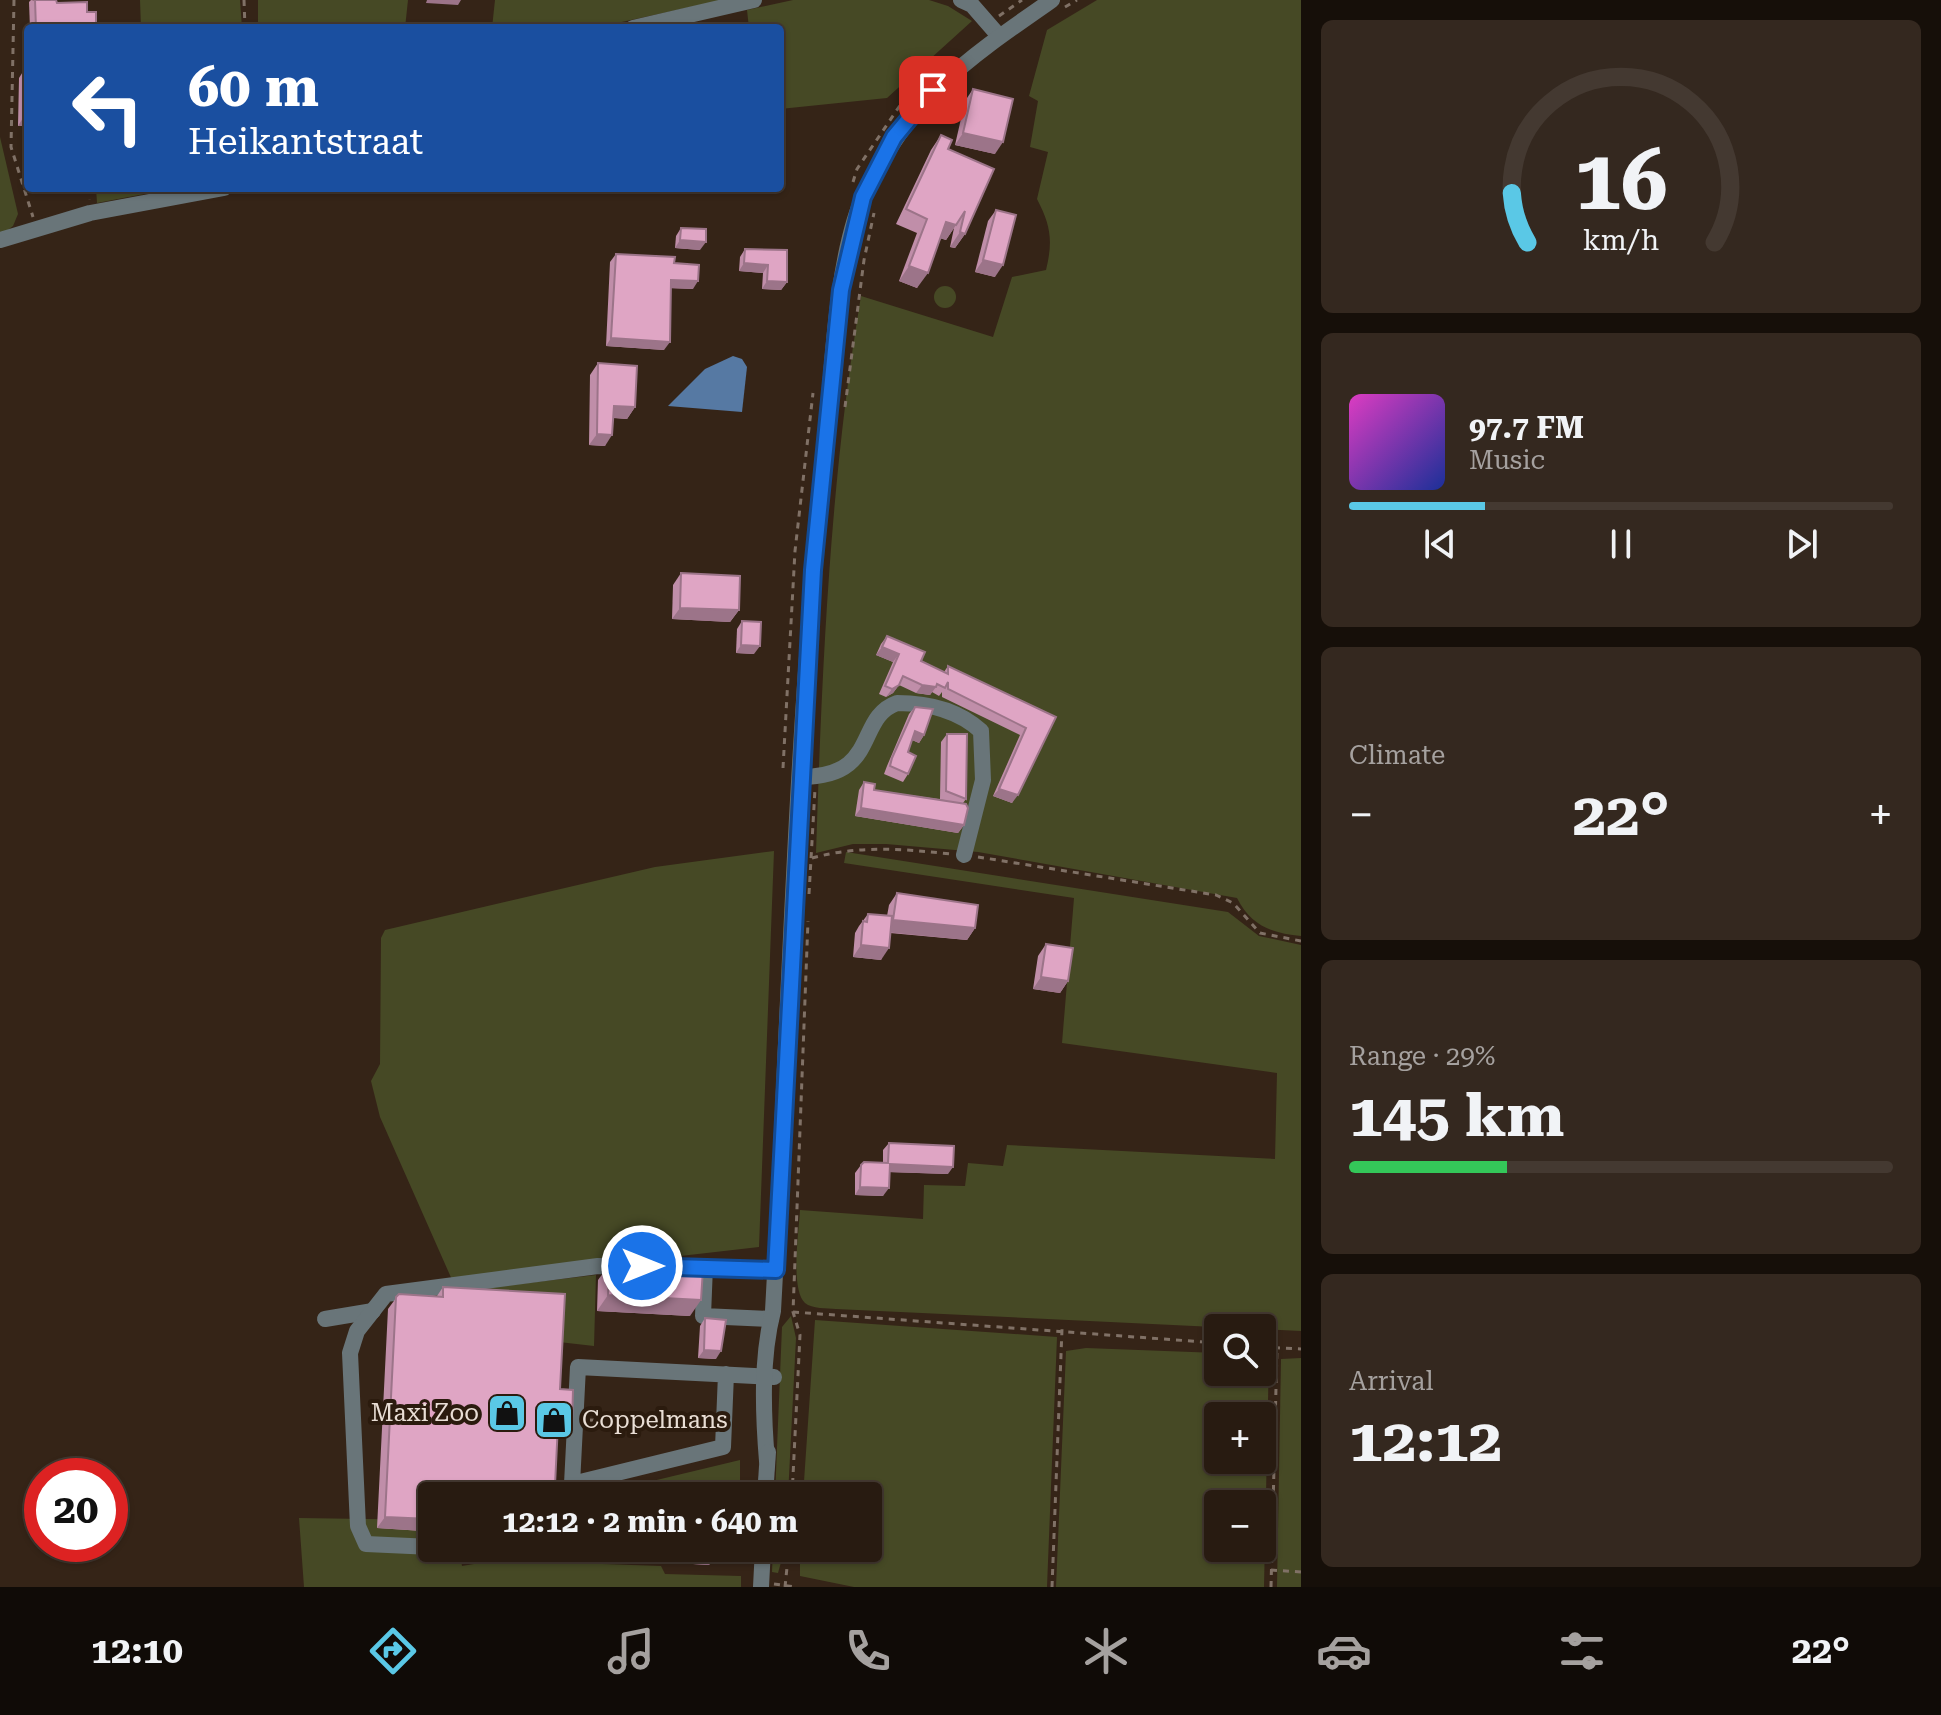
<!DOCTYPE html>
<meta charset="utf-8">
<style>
:root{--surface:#281b11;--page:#34281f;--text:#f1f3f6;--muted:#a5a19f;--line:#443931;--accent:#5ac8e6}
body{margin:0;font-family:"Roboto Serif",serif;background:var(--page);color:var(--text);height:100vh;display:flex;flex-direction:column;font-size:30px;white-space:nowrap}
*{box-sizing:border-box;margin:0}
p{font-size:26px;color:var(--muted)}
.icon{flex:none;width:44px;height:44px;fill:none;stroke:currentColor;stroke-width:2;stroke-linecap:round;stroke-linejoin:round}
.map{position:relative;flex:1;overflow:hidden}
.sheet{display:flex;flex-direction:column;gap:20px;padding:20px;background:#160f09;width:640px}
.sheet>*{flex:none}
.hud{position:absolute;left:24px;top:24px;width:760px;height:168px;border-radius:8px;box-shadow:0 2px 6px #0004,0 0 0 2px var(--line);background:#1a4fa0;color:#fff;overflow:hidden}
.fabs{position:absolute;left:1204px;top:1314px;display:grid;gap:16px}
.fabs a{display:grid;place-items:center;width:72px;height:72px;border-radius:8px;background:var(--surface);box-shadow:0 2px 6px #0004,0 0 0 2px var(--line);font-size:40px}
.speed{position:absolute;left:24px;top:1458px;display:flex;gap:16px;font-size:40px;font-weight:700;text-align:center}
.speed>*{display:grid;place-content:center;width:104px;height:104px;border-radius:50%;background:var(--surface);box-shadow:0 2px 6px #0004,0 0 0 2px var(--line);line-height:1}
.speed .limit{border:12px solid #d22;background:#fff;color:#111}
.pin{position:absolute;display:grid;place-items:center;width:68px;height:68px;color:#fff;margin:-34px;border-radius:16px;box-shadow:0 4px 12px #0006}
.me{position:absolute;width:88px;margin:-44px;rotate:90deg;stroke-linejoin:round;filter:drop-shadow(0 0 6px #0008)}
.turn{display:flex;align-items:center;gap:28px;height:168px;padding:0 32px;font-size:36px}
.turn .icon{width:104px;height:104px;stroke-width:2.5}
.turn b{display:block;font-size:56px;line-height:68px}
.big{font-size:60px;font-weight:700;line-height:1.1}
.sheet .card{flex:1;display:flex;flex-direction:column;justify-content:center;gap:12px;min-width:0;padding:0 28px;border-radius:12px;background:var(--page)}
.sheet .dial{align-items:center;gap:0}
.dial svg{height:208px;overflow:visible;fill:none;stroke:var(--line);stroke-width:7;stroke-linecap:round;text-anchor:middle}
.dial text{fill:var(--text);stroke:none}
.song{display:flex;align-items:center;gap:24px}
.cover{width:96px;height:96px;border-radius:12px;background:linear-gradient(135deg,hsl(310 70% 55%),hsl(230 70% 35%))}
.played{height:8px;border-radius:4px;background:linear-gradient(90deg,var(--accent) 25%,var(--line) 25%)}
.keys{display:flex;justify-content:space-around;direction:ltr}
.heat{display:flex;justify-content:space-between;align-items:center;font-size:44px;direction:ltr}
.charge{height:12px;border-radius:6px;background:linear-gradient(90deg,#34c759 29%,var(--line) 0)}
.trip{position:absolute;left:418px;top:1482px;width:464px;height:80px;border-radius:8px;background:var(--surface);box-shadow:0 2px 6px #0004,0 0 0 2px var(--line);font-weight:700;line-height:80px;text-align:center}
.dock{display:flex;height:128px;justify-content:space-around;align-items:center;background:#100b07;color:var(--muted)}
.dock .icon{width:56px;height:56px}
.dock .selected{color:var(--accent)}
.dock b{font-size:36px;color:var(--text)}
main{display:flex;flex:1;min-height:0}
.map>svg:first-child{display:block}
.green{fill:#464925;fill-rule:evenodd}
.water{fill:#5679a3}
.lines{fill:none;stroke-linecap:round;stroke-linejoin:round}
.path{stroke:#807166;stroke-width:3;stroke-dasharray:6 6;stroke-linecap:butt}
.minor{stroke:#697579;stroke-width:16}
.wall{fill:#c08ea9}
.shaded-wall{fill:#9c7489}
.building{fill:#dfa5c4;stroke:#9c7489;stroke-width:2}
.route-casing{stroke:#114b97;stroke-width:20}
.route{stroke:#1a73e8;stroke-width:14}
.labels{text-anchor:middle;stroke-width:8;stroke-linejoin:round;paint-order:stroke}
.poi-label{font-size:24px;fill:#e9ded5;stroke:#2b1b0e;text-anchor:end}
</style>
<main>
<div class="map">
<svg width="1301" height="1587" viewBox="0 0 1301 1587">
<rect width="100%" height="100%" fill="#352417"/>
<g class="green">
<polygon points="140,0 240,0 242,28 141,28"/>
<polygon points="258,0 408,0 405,28 258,28"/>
<polygon points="495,0 723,0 594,28 492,28"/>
<polygon points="793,0 929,0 948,6 972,21 887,98 780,109 780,28 749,28 747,10"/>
<path d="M 1097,0 L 1301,0 L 1301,936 C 1272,933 1251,926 1237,898 L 978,852 L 886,844 L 853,844 L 816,853 C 822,667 830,480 861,296 L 993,337 L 1012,277 L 1046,270 C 1053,241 1051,226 1037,199 L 1048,152 L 1030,147 L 1038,101 L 1029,96 L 1047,30 Z"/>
<polygon points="0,137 18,214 13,226 0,236"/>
<polygon points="96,188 176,188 97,203"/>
<circle cx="945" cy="297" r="11"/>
<polygon points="774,851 759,1247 453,1282 380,1117 371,1081 380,1064 381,938 385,930 655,867"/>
<path d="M 846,852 L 1228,912 L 1259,936 L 1301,945 L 1301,1331 L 836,1309 C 827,1308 812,1309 805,1303 C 790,1289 799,1231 800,1210 L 923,1219 L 924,1185 L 965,1186 L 968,1163 L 1003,1166 L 1007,1145 L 1275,1159 L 1277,1073 L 1062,1043 L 1074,898 L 844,863 Z"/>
<polygon points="596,1275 594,1346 550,1341 424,1295"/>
<polygon points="791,1316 796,1338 788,1496 775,1496 782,1327"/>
<polygon points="815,1320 1057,1337 1047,1587 854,1587 800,1576 800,1548 868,1548 868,1496 803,1496"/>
<path d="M 1086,1348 L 1218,1353 L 1218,1372 L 1262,1372 L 1262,1354 L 1269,1355 L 1264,1587 L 1056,1587 L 1066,1351 ZM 1218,1416 L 1262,1416 L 1262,1460 L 1218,1460 ZM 1218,1504 L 1262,1504 L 1262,1548 L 1218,1548 Z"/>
<polygon points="1301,1358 1301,1587 1277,1587 1281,1359"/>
<polygon points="740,1460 740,1496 590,1496"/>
<polygon points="299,1518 432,1520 432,1548 459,1548 462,1566 569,1548 574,1563 661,1566 665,1574 741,1576 741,1587 304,1587"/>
<polygon points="773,1548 785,1548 778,1573 772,1572"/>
</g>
<polygon class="water" points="733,356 742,359 747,367 742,412 668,406 705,369"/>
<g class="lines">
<g class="path">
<polyline points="14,0 11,147 33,217"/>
<polyline points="244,0 245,28"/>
<polyline points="1065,7 1077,0"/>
<polyline points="999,16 1022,0"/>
<polyline points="853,182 857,169 901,104"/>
<polyline points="88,188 89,200"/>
<polyline points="845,407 864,260 874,213"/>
<polyline points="783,768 795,551 813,393"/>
<polyline points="978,857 1216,895 1233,903 1260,933 1301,941"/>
<path d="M 812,858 C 860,845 902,849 951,854"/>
<polyline points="809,894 815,789"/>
<polyline points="793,1312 1218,1343"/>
<polyline points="1262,1347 1301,1349"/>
<polyline points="590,1420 710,1426"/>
<polyline points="792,1496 800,1335 793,1312 808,921"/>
<polyline points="1271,1570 1301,1572"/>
<polyline points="774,1584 795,1587"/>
<polyline points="785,1587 789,1548"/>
<polyline points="1052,1587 1062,1329"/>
<polyline points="1271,1587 1277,1348"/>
</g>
<g class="minor">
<polyline points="961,0 972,5 999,36"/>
<polyline points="633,28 754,0"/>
<polyline points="0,240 90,213 224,188"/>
<path d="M 801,777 C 880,777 855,718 897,703 C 928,703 958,710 981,731 L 983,780 L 964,855"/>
<polyline points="705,1266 703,1316 771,1319"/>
<polyline points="325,1319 373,1311"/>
<path d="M 726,1374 L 723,1447 L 572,1484 L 578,1367 C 643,1370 709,1374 774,1377"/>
<path d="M 767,1461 C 763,1413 761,1358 773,1311 C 789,1024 795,735 825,449 C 832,378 835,256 865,193 C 910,97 967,59 1052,0"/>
<polyline points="765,1496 768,1452"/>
<polyline points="432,1547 366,1544 358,1526 350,1353 357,1331 386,1294 598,1266 776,1270"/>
<polyline points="761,1587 763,1548"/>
</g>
</g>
<g class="wall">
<polygon points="31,0 57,3 87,12 96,28 30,28 29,2"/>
<polygon points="24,70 28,70 28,159 24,126 18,126 19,78"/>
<polygon points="973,89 995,154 955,145 965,101"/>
<polygon points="941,135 948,149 994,169 965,234 955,248 950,247 954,228 946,240 940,238 917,288 899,281 917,233 896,224 931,150"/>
<polygon points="996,210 995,277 975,272 988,221"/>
<polygon points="681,228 700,250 675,248 676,236"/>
<polygon points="745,249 787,250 787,282 781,290 762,289 763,273 739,271 740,257"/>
<polygon points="616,254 674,263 693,289 671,288 664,350 606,346 610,262"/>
<polygon points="598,363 635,407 627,419 613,418 605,446 589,445 590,375"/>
<polygon points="681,573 739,610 730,622 672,619 673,585"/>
<polygon points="742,621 754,654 736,653 737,629"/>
<polygon points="887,636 921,661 944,672 948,666 1056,717 1012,803 993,796 1020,735 942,697 942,692 939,696 932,692 930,695 916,693 899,685 893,693 886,697 879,694 893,662 876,655 881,644"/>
<polygon points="915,707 924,735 919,743 912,740 908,752 908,774 903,782 884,774 887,766 909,714"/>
<polygon points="947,734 966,799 963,803 964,825 958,833 855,816 859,790 864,782 874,790 945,800 940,799 941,742"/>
<polygon points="897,893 975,928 967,940 890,933 881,960 853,957 855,933 859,926 868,914 887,916 889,905"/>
<polygon points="1046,944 1068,981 1060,993 1033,989 1038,956"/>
<polygon points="889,1143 948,1174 890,1172 883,1196 855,1195 855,1173 861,1165 883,1163 883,1150"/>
<polygon points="609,1265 690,1316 597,1311 598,1280"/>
<polygon points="443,1287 560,1389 563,1437 558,1437 547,1496 432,1496 432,1527 426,1527 423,1531 377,1528 388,1309 399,1294 437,1296"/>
<polygon points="705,1318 716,1359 698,1358 700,1326"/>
<polygon points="604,1548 671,1548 662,1563 603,1561"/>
<polygon points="694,1548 715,1548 714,1557 709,1565 693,1564"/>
</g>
<g class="shaded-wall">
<polygon points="427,0 461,0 458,5 426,3"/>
<polygon points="23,118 28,118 28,121 24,126 18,126"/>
<polygon points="963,133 1003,142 995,154 955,145"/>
<polygon points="946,222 956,225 946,240 936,237"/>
<polygon points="960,232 965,234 955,248 950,247"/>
<polygon points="680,240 706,242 700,250 675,248"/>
<polygon points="983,260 1003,265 995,277 975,272"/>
<polygon points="744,263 768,265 763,273 739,271"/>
<polygon points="909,266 928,273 917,288 899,281"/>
<polygon points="671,280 698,281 693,289 665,288"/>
<polygon points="767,281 787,282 781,290 762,289"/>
<polygon points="611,338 670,342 664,350 606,346"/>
<polygon points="614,406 635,407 627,419 606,417"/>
<polygon points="597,434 612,435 605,446 589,445"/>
<polygon points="680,608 739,610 730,622 672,619"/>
<polygon points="741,645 760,646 754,654 736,653"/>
<polygon points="882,647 899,654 893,662 876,655"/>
<polygon points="899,685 893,693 886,697 892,689"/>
<polygon points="922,685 936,687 930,695 916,693"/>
<polygon points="915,731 924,735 919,743 910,739"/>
<polygon points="999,789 1018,795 1012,803 993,796"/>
<polygon points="861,808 964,825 958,833 855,816"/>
<polygon points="893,920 975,928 967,940 885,932"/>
<polygon points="861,945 889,948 881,960 853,957"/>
<polygon points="1041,977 1068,981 1060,993 1033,989"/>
<polygon points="890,1164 953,1167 948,1174 885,1172"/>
<polygon points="860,1187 889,1188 883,1196 855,1195"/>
<polygon points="608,1295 701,1300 690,1316 597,1311"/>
<polygon points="704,1350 721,1351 716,1359 698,1358"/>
<polygon points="558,1424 572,1425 563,1437 550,1436"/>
<polygon points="540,1484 555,1485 547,1496 532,1495"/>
<polygon points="432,1515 432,1527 426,1527 423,1531 377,1528 385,1517"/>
<polygon points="611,1549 670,1552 662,1563 603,1561"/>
<polygon points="699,1557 714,1557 709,1565 693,1564"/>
</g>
<g class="building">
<polygon points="35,0 56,0 57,3 87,2 87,12 96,12 96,28 36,28"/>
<polygon points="24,70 28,70 28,118 23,118"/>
<polygon points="973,89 1013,99 1003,142 963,133"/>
<polygon points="941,135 952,140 948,149 994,169 965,234 960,232 965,211 956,225 946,222 928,273 909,266 927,219 906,209"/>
<polygon points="996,210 1016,215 1003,265 983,260"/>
<polygon points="681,228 706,229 706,242 680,240"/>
<polygon points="745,249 787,250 787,282 767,281 768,265 744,263"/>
<polygon points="616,254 675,257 674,263 699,265 698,281 671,280 670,342 611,338"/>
<polygon points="598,363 637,366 635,407 614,406 612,435 597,434"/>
<polygon points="681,573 740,576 739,610 680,608"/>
<polygon points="742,621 761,622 760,646 741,645"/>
<polygon points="887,636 925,652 921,661 948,674 948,666 1056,717 1018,795 999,789 1026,728 948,689 948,682 945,688 937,684 936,687 922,685 903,676 899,685 892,689 885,686 899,654 882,647"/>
<polygon points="915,707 933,709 924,735 915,731 908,752 916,756 908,774 890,766 892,758"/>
<polygon points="947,734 967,734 966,799 946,791"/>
<polygon points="864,782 875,784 874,790 966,804 968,808 964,825 861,808"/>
<polygon points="897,893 978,905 975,928 893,920"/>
<polygon points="868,914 892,916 889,948 861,945 863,921 867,922"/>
<polygon points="1046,944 1073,948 1068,981 1041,977"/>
<polygon points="889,1143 954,1146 953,1167 890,1164 889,1188 860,1187 861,1165 864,1162 888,1163"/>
<polygon points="609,1265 703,1269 701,1300 608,1295"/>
<polygon points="443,1287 565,1294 560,1389 573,1390 572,1425 558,1424 555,1485 540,1484 540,1496 432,1496 431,1519 385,1517 396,1297 399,1294 443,1297"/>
<polygon points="705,1318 726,1320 721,1351 704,1350"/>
<polygon points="611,1548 671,1548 670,1552 611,1549"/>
<polygon points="699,1548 715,1548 714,1557 699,1557"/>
</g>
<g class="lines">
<g class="route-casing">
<polyline id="route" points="642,1266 776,1270 813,570 841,290 863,197 894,137 933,90"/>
</g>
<use href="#route" class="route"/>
</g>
<defs>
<g id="shop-square" transform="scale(2)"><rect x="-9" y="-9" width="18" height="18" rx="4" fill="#5ac8e6" stroke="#2b1b0e"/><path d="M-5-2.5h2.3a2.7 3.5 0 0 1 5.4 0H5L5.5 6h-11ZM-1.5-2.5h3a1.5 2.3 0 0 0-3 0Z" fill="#111"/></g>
</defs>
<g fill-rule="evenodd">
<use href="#shop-square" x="507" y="1413"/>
<use href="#shop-square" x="554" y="1420"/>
</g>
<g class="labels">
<g class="poi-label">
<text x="479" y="1421">Maxi Zoo</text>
<text x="582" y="1428" text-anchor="start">Coppelmans</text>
</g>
</g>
</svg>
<div class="fabs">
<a><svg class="icon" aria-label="search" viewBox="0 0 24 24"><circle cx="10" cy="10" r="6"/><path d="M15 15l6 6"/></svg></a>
<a>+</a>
<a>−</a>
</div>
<div class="speed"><div class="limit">20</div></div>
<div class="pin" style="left:933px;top:90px;background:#d93025"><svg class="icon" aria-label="arrive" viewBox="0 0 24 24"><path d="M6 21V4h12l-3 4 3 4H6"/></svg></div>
<svg class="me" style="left:642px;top:1266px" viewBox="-20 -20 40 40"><circle r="17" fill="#1a73e8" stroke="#fff" stroke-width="3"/><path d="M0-11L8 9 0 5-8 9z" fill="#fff"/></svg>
<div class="trip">12:12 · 2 min · 640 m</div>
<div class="hud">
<div class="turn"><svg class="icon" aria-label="left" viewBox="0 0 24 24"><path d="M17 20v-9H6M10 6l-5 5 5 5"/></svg><div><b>60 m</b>Heikantstraat</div></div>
</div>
</div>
<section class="sheet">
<div class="card dial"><svg viewBox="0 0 100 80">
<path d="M14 69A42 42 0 1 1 86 69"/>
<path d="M14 69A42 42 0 0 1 8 50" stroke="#5ac8e6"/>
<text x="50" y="56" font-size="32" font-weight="700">16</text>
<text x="50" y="72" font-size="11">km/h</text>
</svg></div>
<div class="card">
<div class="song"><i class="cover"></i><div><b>97.7 FM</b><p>Music</p></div></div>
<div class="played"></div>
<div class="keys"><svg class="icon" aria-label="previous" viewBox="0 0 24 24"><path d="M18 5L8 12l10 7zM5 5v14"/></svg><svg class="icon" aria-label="pause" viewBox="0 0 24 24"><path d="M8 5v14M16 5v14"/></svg><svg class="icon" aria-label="next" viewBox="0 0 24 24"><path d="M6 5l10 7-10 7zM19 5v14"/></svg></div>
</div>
<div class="card"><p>Climate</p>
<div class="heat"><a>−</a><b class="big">22°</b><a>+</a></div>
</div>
<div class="card"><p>Range · 29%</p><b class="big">145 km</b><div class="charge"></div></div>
<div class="card"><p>Arrival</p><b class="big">12:12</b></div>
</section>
</main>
<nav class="dock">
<b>12:10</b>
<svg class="icon selected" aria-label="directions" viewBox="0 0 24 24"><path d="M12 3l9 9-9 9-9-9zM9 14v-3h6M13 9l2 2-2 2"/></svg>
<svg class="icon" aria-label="music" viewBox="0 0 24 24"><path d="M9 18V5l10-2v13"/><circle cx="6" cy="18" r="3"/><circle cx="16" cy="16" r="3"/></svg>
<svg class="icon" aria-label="phone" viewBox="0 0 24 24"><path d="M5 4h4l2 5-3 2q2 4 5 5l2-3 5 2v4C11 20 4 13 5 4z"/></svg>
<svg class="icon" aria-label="climate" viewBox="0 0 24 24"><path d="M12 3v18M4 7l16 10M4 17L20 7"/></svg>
<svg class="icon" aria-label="car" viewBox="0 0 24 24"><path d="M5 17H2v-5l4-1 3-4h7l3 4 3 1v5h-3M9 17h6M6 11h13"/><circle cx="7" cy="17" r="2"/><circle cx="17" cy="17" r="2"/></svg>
<svg class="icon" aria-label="filters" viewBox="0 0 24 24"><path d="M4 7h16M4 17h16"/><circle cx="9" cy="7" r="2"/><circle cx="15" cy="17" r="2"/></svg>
<b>22°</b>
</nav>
